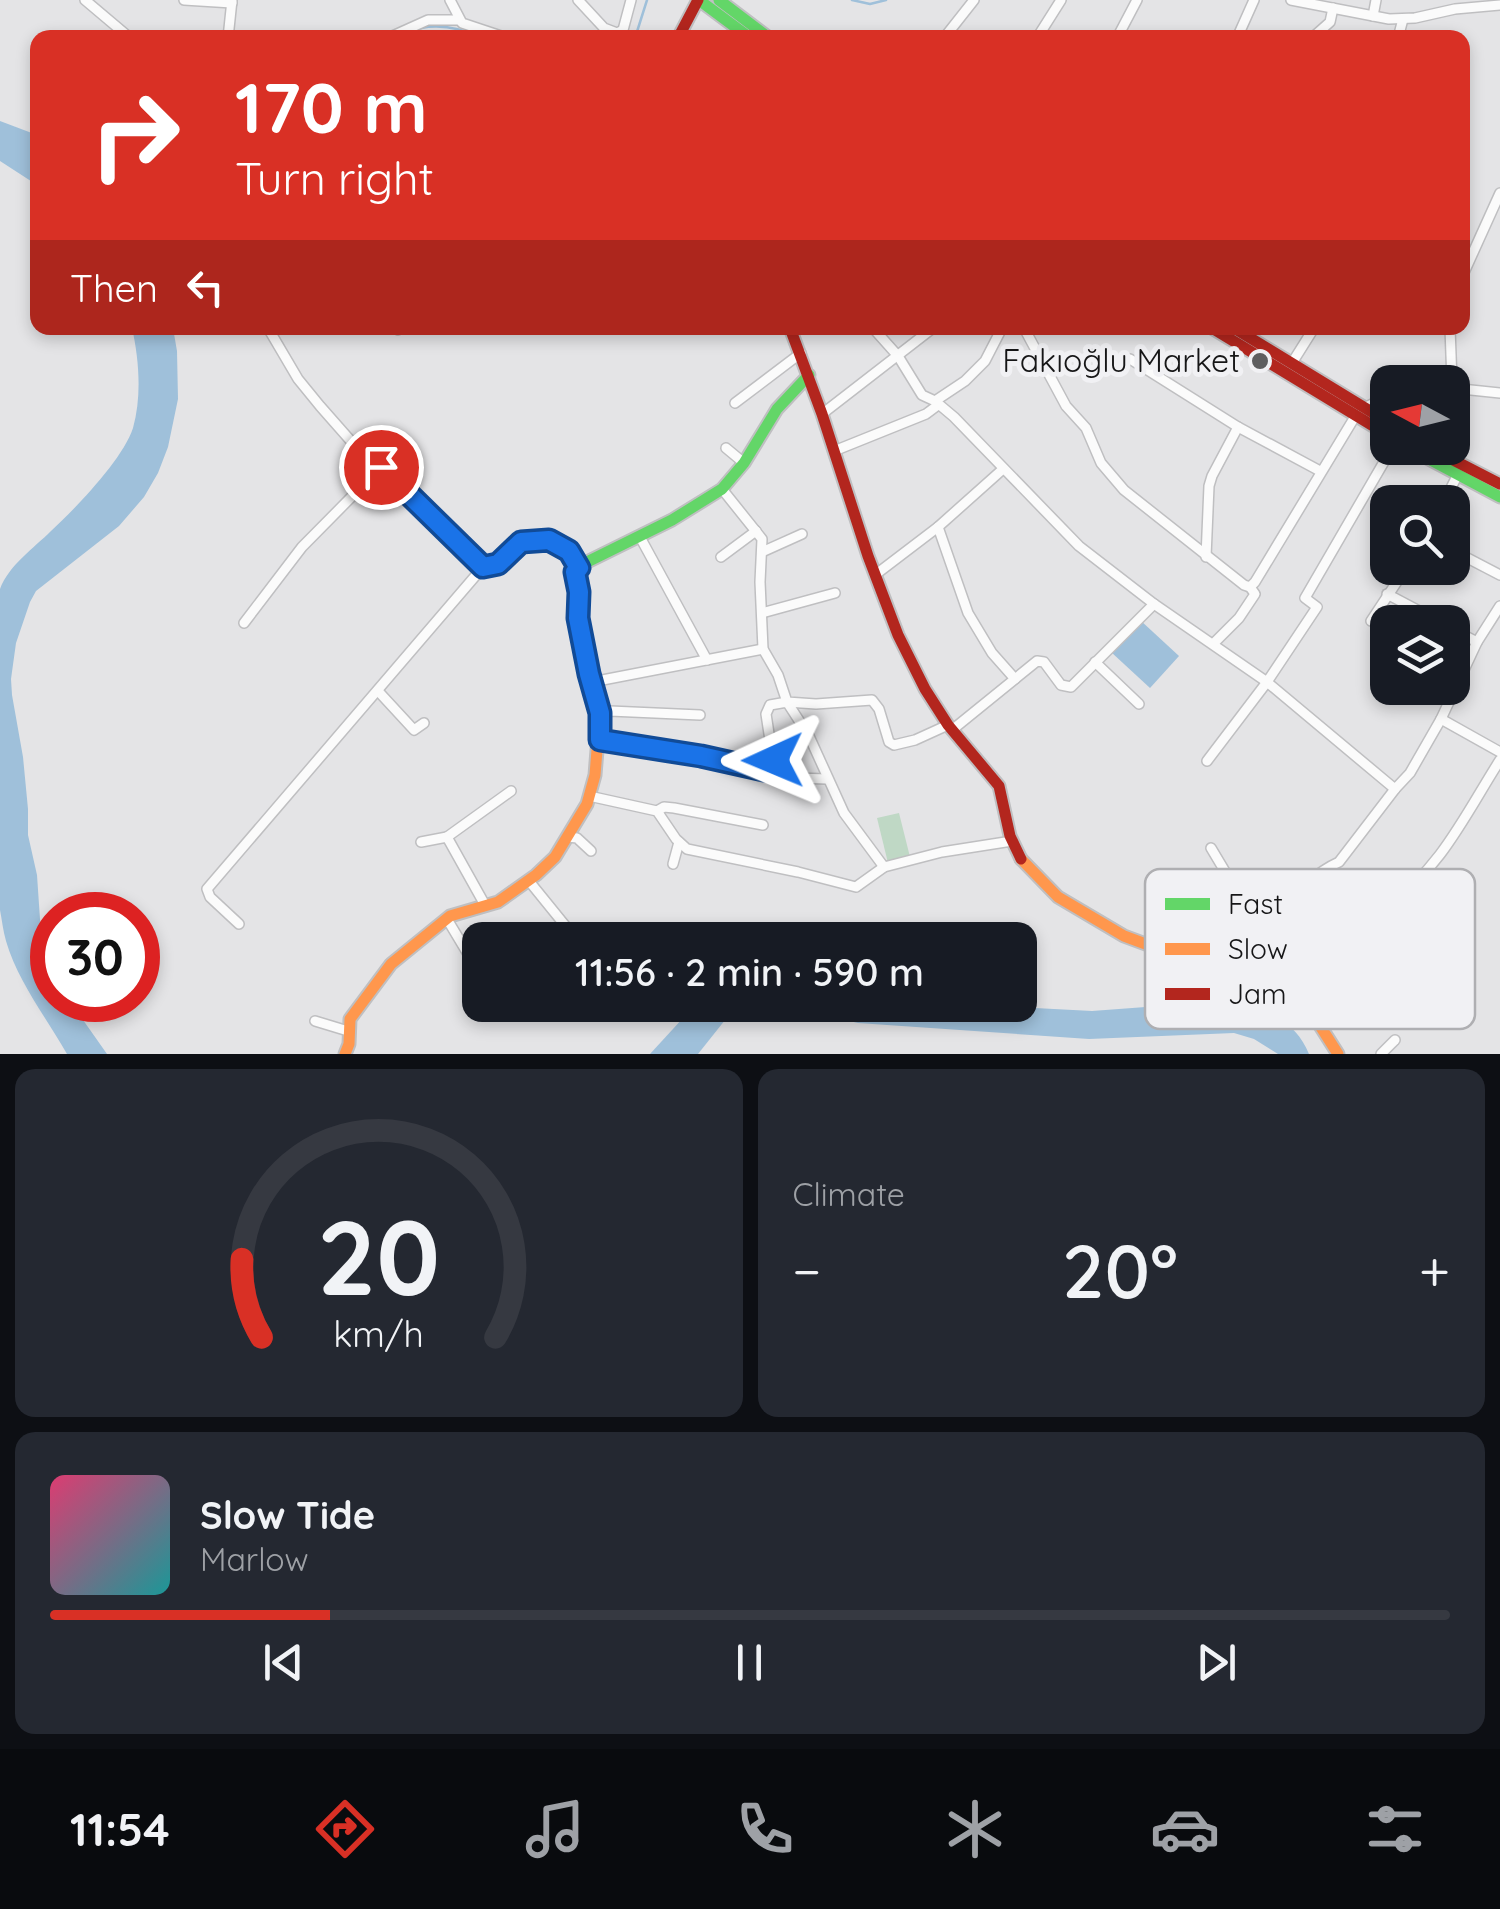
<!DOCTYPE html>
<meta charset="utf-8">
<style>
:root{--surface:#171b24;--page:#242831;--text:#f1f3f6;--muted:#9ea1a6;--line:#363941;--accent:#d93025}
body{margin:0;font-family:Quicksand,sans-serif;background:var(--page);color:var(--text);height:100vh;display:flex;flex-direction:column;font-size:38px;white-space:nowrap}
*{box-sizing:border-box;margin:0}
p{font-size:32px;color:var(--muted)}
.icon{flex:none;width:55px;height:55px;fill:none;stroke:currentColor;stroke-width:2;stroke-linecap:round;stroke-linejoin:round}
.map{position:relative;height:1054px;overflow:hidden}
.drawer{display:flex;flex-direction:column;gap:15px;padding:15px;background:#0d0f14;flex:1}
.drawer>*{flex:none}
.hud{position:absolute;left:30px;top:30px;width:1440px;height:305px;border-radius:20px;box-shadow:0 5px 15px #0003;background:#d93025;color:#fff;overflow:hidden}
.needle{width:65px;rotate:277deg}
.controls{position:absolute;left:1370px;top:365px;display:grid;gap:20px}
.controls a{display:grid;place-items:center;width:100px;height:100px;border-radius:20px;background:var(--surface);box-shadow:0 5px 15px #0003;font-size:50px}
.speed{position:absolute;left:30px;top:892px;display:flex;gap:20px;font-size:50px;font-weight:700;text-align:center}
.speed>*{display:grid;place-content:center;width:130px;height:130px;border-radius:50%;background:var(--surface);box-shadow:0 5px 15px #0003;line-height:1}
.speed .limit{border:15px solid #d22;background:#fff;color:#111}
.pin{position:absolute;display:grid;place-items:center;width:85px;height:85px;color:#fff;margin:-42px;border:5px solid #fff;border-radius:50%;box-shadow:0 2px 10px #0007}
.me{position:absolute;width:110px;margin:-55px;rotate:269deg;stroke-linejoin:round;filter:drop-shadow(0 0 8px #0008)}
.turn{display:flex;align-items:center;gap:35px;height:210px;padding:0 40px;font-size:45px}
.turn .icon{width:130px;height:130px;stroke-width:2.5}
.turn b{display:block;font-size:70px;line-height:85px}
.then{display:flex;align-items:center;height:95px;padding:0 40px;background:#0003;gap:20px;font-size:38px}
.big{font-size:75px;font-weight:600;line-height:1.1}
.drawer .widget{flex:1;display:flex;flex-direction:column;justify-content:center;gap:15px;min-width:0;padding:0 35px;border-radius:20px;background:var(--page)}
.drawer .dial{align-items:center;gap:0}
.dial svg{height:260px;overflow:visible;fill:none;stroke:var(--line);stroke-width:7;stroke-linecap:round;text-anchor:middle}
.dial text{fill:var(--text);stroke:none}
.song{display:flex;align-items:center;gap:30px}
.cover{width:120px;height:120px;border-radius:15px;background:linear-gradient(135deg,hsl(340 70% 55%),hsl(180 70% 35%))}
.played{height:10px;border-radius:5px;background:linear-gradient(90deg,var(--accent) 20%,var(--line) 20%)}
.keys{display:flex;justify-content:space-around;direction:ltr}
.heat{display:flex;justify-content:space-between;align-items:center;font-size:55px;direction:ltr}
.drawer .tiles{flex:1;display:grid;gap:15px;grid-template-columns:1fr 1fr}
.widget:last-child{grid-column:span 2}
.trip{position:absolute;left:462px;top:922px;width:575px;height:100px;border-radius:20px;background:var(--surface);box-shadow:0 5px 15px #0003;font-weight:600;line-height:100px;text-align:center}
.tab-bar{display:flex;height:160px;justify-content:space-around;align-items:center;background:#090b0e;color:var(--muted)}
.tab-bar .icon{width:70px;height:70px}
.tab-bar .selected{color:var(--accent)}
.tab-bar b{font-size:45px;color:var(--text)}
.map>svg:first-child{display:block}
.green{fill:#bfd8c5}
.water{fill:#9fc0da}
.lines{fill:none;stroke-linecap:round;stroke-linejoin:round}
.stream{stroke:#9fc0da;stroke-width:2.5}
.street-casing{stroke:#bfbfc1;stroke-width:12}
.fast-casing{stroke:#bfbfc1;stroke-width:15}
.slow-casing{stroke:#bfbfc1;stroke-width:15}
.jam-casing{stroke:#bfbfc1;stroke-width:15}
.street{stroke:#fbfbfb;stroke-width:9}
.fast{stroke:#63d668;stroke-width:11}
.slow{stroke:#ff974d;stroke-width:11}
.jam{stroke:#b3261e;stroke-width:11}
.route-casing{stroke:#114b97;stroke-width:25}
.route{stroke:#1a73e8;stroke-width:18}
.poi-dot{fill:#5e5e5f;stroke:#f1f1f4;stroke-width:4}
.labels{text-anchor:middle;stroke-width:10;stroke-linejoin:round;paint-order:stroke}
.poi-label{font-size:32px;fill:#161617;stroke:#f1f1f4;text-anchor:end}
.key{fill:#f1f1f4;stroke:#afafb2;stroke-width:2.5}
.key-label{font-size:28px;fill:#161617}
</style>
<div class="map">
<svg width="1500" height="1054" viewBox="0 0 1500 1054">
<rect width="100%" height="100%" fill="#e4e4e6"/>
<polygon class="green" points="899,813 910,857 888,863 877,818"/>
<g class="water">
<polygon points="0,121 37,135 37,185 0,161"/>
<path d="M 132,328 L 173,328 L 177,351 L 178,399 L 168,447 L 158,473 L 144,497 L 119,526 L 36,591 L 30,602 L 16,643 L 11,679 L 12,695 L 23,757 L 28,809 L 28,835 L 37,875 L 41,934 L 52,976 L 52,1000 L 69,1000 L 107,1054 L 67,1054 C 46,1017 18,982 6,941 C 3,931 2,920 0,910 L 0,589 C 9,565 34,548 51,531 C 76,508 123,459 133,428 C 142,396 139,359 132,328 Z"/>
<polygon points="1140,620 1179,656 1150,688 1111,652"/>
<path d="M 1212,997 C 1251,1002 1293,1014 1309,1054 L 1278,1054 L 1254,1039 L 1234,1033 L 1089,1039 L 858,1023 L 845,1020 L 819,1005 L 834,1005 L 840,1014 L 864,1021 L 903,1019 L 907,1017 L 891,1005 L 977,1005 L 1092,1011 L 1159,1006 Z"/>
<polygon points="695,1005 737,1005 698,1054 650,1054"/>
</g>
<g class="lines">
<g class="stream">
<polyline points="852,0 870,4 886,0"/>
<path d="M 421,28 C 441,24 463,29 482,38"/>
<polyline points="635,38 647,0"/>
</g>
<g class="street-casing">
<g id="street">
<polyline points="85,0 130,38"/>
<polyline points="184,0 232,3"/>
<polyline points="450,0 462,23 507,38"/>
<polyline points="578,0 604,28 617,33 623,30 631,0"/>
<polyline points="1291,0 1389,19 1415,18 1455,9 1500,5"/>
<polyline points="1373,16 1376,0"/>
<polyline points="228,38 232,0"/>
<polyline points="388,38 428,20 458,20"/>
<polyline points="944,38 974,0"/>
<polyline points="1037,38 1061,0"/>
<polyline points="1117,38 1137,0"/>
<polyline points="1237,38 1254,0"/>
<polyline points="1312,38 1330,22 1333,8"/>
<polyline points="1398,38 1403,19"/>
<polyline points="1462,277 1500,193"/>
<polyline points="268,328 298,379 320,406 357,448 388,472 483,567 498,564 521,542 549,540 569,551 579,568"/>
<polyline points="873,328 898,356 922,395 935,401 954,417 1079,546 1154,604 1267,682 1395,789"/>
<polyline points="1024,328 1066,406 1086,428 1101,463 1124,490 1244,585 1250,587 1255,582 1356,415"/>
<polyline points="1450,328 1452,382"/>
<polyline points="398,330 402,328"/>
<polyline points="1130,359 1238,427 1320,471"/>
<polyline points="1292,363 1314,328"/>
<polyline points="1452,388 1500,393"/>
<polyline points="935,401 965,381 985,361 1002,328"/>
<polyline points="735,403 801,353"/>
<polyline points="1364,408 1388,396"/>
<polyline points="822,414 933,328"/>
<polyline points="726,448 744,463"/>
<polyline points="834,451 926,414 938,405"/>
<polyline points="722,489 762,539 760,582 763,649 778,675 787,702 816,704 872,700 879,709 889,742 894,745 915,740 948,725"/>
<polyline points="1444,502 1457,476"/>
<polyline points="938,527 968,613 992,653 1015,679"/>
<polyline points="640,537 707,660"/>
<polyline points="1452,550 1500,575"/>
<polyline points="762,552 802,534"/>
<polyline points="721,557 756,531"/>
<polyline points="1206,557 1209,486 1212,476 1238,427"/>
<polyline points="875,575 938,527 1003,469"/>
<polyline points="1387,594 1440,622"/>
<polyline points="1500,606 1477,642 1441,719 1500,752"/>
<polyline points="762,613 835,593"/>
<polyline points="1371,621 1406,568"/>
<polyline points="244,623 302,547 381,467"/>
<polyline points="1452,629 1477,642"/>
<polyline points="1214,643 1239,618 1255,594 1250,587"/>
<polyline points="1095,662 1139,704"/>
<polyline points="592,682 763,649"/>
<polyline points="378,691 414,730 424,723"/>
<polyline points="600,713 610,711 700,715"/>
<polyline points="952,730 1037,661 1044,662 1061,685 1071,687 1154,604"/>
<polyline points="600,740 701,756 764,770 771,767 773,760 766,714 770,705 787,702 809,736 844,813 884,867"/>
<polyline points="1207,761 1267,682 1317,607 1305,598 1392,448"/>
<polyline points="767,771 795,778 827,779"/>
<polyline points="589,796 657,811 676,839 687,849 798,872 856,887 884,867 942,852 1012,841"/>
<polyline points="657,811 664,807 674,808 763,825"/>
<polyline points="447,837 511,791"/>
<polyline points="568,837 577,838 591,851"/>
<polyline points="421,842 447,837 485,905"/>
<polyline points="1211,848 1263,935"/>
<polyline points="673,864 679,842"/>
<polyline points="529,881 572,934"/>
<path d="M 1387,907 C 1442,867 1465,815 1500,760"/>
<polyline points="447,919 471,959"/>
<polyline points="239,924 210,897 207,889 483,567"/>
<polyline points="564,940 572,934 577,940"/>
<path d="M 1237,962 C 1256,950 1265,931 1279,914 C 1295,893 1315,873 1339,862 L 1395,789 L 1410,773 L 1441,719"/>
<polyline points="315,1021 348,1031"/>
<polyline points="1381,1054 1395,1040"/>
</g>
</g>
<g class="fast-casing">
<g id="fast">
<polyline points="699,0 750,38"/>
<polyline points="719,0 769,38"/>
<polyline points="1408,448 1500,497"/>
<polyline points="596,700 578,618 579,592 575,572 581,565 672,520 722,489 744,463 777,409 809,375"/>
</g>
</g>
<g class="slow-casing">
<g id="slow">
<polyline points="1021,859 1058,897 1124,936 1159,949 1231,959 1262,979 1292,989 1303,999 1338,1054"/>
<polyline points="345,1054 349,1044 350,1019 391,964 450,916 498,902 536,875 555,857 587,804 595,775 600,713 596,700"/>
</g>
</g>
<g class="jam-casing">
<g id="jam">
<polyline points="678,38 698,0"/>
<polyline points="790,328 822,414 868,556 898,635 925,689 948,725 999,786 1010,836 1021,859"/>
<polyline points="1212,328 1388,435"/>
<polyline points="1234,328 1388,422"/>
<polyline points="1430,448 1500,484"/>
</g>
</g>
<use href="#street" class="street"/>
<use href="#fast" class="fast"/>
<use href="#slow" class="slow"/>
<use href="#jam" class="jam"/>
</g>
<g class="lines">
<g class="route-casing">
<polyline id="route" points="381,467 483,567 498,564 521,542 549,540 569,551 579,568 575,572 579,592 578,618 589,674 600,713 600,740 701,756 764,770 771,767 773,760"/>
</g>
<use href="#route" class="route"/>
</g>
<circle class="poi-dot" cx="1260" cy="361" r="10"/>
<g class="labels">
<g class="poi-label">
<text x="1240" y="372">Fakıoğlu Market</text>
</g>
</g>
<rect x="1145" y="869" width="330" height="160" rx="15" class="key"/>
<rect x="1165" y="898" width="45" height="12" fill="#63d668"/>
<rect x="1165" y="943" width="45" height="12" fill="#ff974d"/>
<rect x="1165" y="988" width="45" height="12" fill="#b3261e"/>
<g class="key-label">
<text x="1228" y="914">Fast</text>
<text x="1228" y="959">Slow</text>
<text x="1228" y="1004">Jam</text>
</g>
</svg>
<div class="controls">
<a><svg class="needle" viewBox="-14 -14 28 28"><path d="M0-13l5 13h-10z" fill="#e53935"/><path d="M0 13l5-13h-10z" fill="#9ea1a6"/></svg></a>
<a><svg class="icon" aria-label="search" viewBox="0 0 24 24"><circle cx="10" cy="10" r="6"/><path d="M15 15l6 6"/></svg></a>
<a><svg class="icon" aria-label="layers" viewBox="0 0 24 24"><path d="M12 4l9 5-9 5-9-5zM3 14l9 5 9-5"/></svg></a>
</div>
<div class="speed"><div class="limit">30</div></div>
<div class="pin" style="left:381px;top:467px;background:#d93025"><svg class="icon" aria-label="arrive" viewBox="0 0 24 24"><path d="M6 21V4h12l-3 4 3 4H6"/></svg></div>
<svg class="me" style="left:773px;top:760px" viewBox="-20 -20 40 40"><path d="M0-17L14 15 0 8-14 15z" fill="#1a73e8" stroke="#fff" stroke-width="4"/></svg>
<div class="trip">11:56 · 2 min · 590 m</div>
<div class="hud">
<div class="turn"><svg class="icon" aria-label="right" viewBox="0 0 24 24"><path d="M7 20v-9h11M14 6l5 5-5 5"/></svg><div><b>170 m</b>Turn right</div></div>
<div class="then">Then<svg class="icon" aria-label="left" viewBox="0 0 24 24"><path d="M17 20v-9H6M10 6l-5 5 5 5"/></svg></div>
</div>
</div>
<section class="drawer">
<div class="tiles">
<div class="widget dial"><svg viewBox="0 0 100 80">
<path d="M14 69A42 42 0 1 1 86 69"/>
<path d="M14 69A42 42 0 0 1 8 45" stroke="#d93025"/>
<text x="50" y="56" font-size="32" font-weight="700">20</text>
<text x="50" y="72" font-size="11">km/h</text>
</svg></div>
<div class="widget"><p>Climate</p>
<div class="heat"><a>−</a><b class="big">20°</b><a>+</a></div>
</div>
<div class="widget">
<div class="song"><i class="cover"></i><div><b>Slow Tide</b><p>Marlow</p></div></div>
<div class="played"></div>
<div class="keys"><svg class="icon" aria-label="previous" viewBox="0 0 24 24"><path d="M18 5L8 12l10 7zM5 5v14"/></svg><svg class="icon" aria-label="pause" viewBox="0 0 24 24"><path d="M8 5v14M16 5v14"/></svg><svg class="icon" aria-label="next" viewBox="0 0 24 24"><path d="M6 5l10 7-10 7zM19 5v14"/></svg></div>
</div>
</div>
</section>
<nav class="tab-bar">
<b>11:54</b>
<svg class="icon selected" aria-label="directions" viewBox="0 0 24 24"><path d="M12 3l9 9-9 9-9-9zM9 14v-3h6M13 9l2 2-2 2"/></svg>
<svg class="icon" aria-label="music" viewBox="0 0 24 24"><path d="M9 18V5l10-2v13"/><circle cx="6" cy="18" r="3"/><circle cx="16" cy="16" r="3"/></svg>
<svg class="icon" aria-label="phone" viewBox="0 0 24 24"><path d="M5 4h4l2 5-3 2q2 4 5 5l2-3 5 2v4C11 20 4 13 5 4z"/></svg>
<svg class="icon" aria-label="climate" viewBox="0 0 24 24"><path d="M12 3v18M4 7l16 10M4 17L20 7"/></svg>
<svg class="icon" aria-label="car" viewBox="0 0 24 24"><path d="M5 17H2v-5l4-1 3-4h7l3 4 3 1v5h-3M9 17h6M6 11h13"/><circle cx="7" cy="17" r="2"/><circle cx="17" cy="17" r="2"/></svg>
<svg class="icon" aria-label="filters" viewBox="0 0 24 24"><path d="M4 7h16M4 17h16"/><circle cx="9" cy="7" r="2"/><circle cx="15" cy="17" r="2"/></svg>
</nav>
